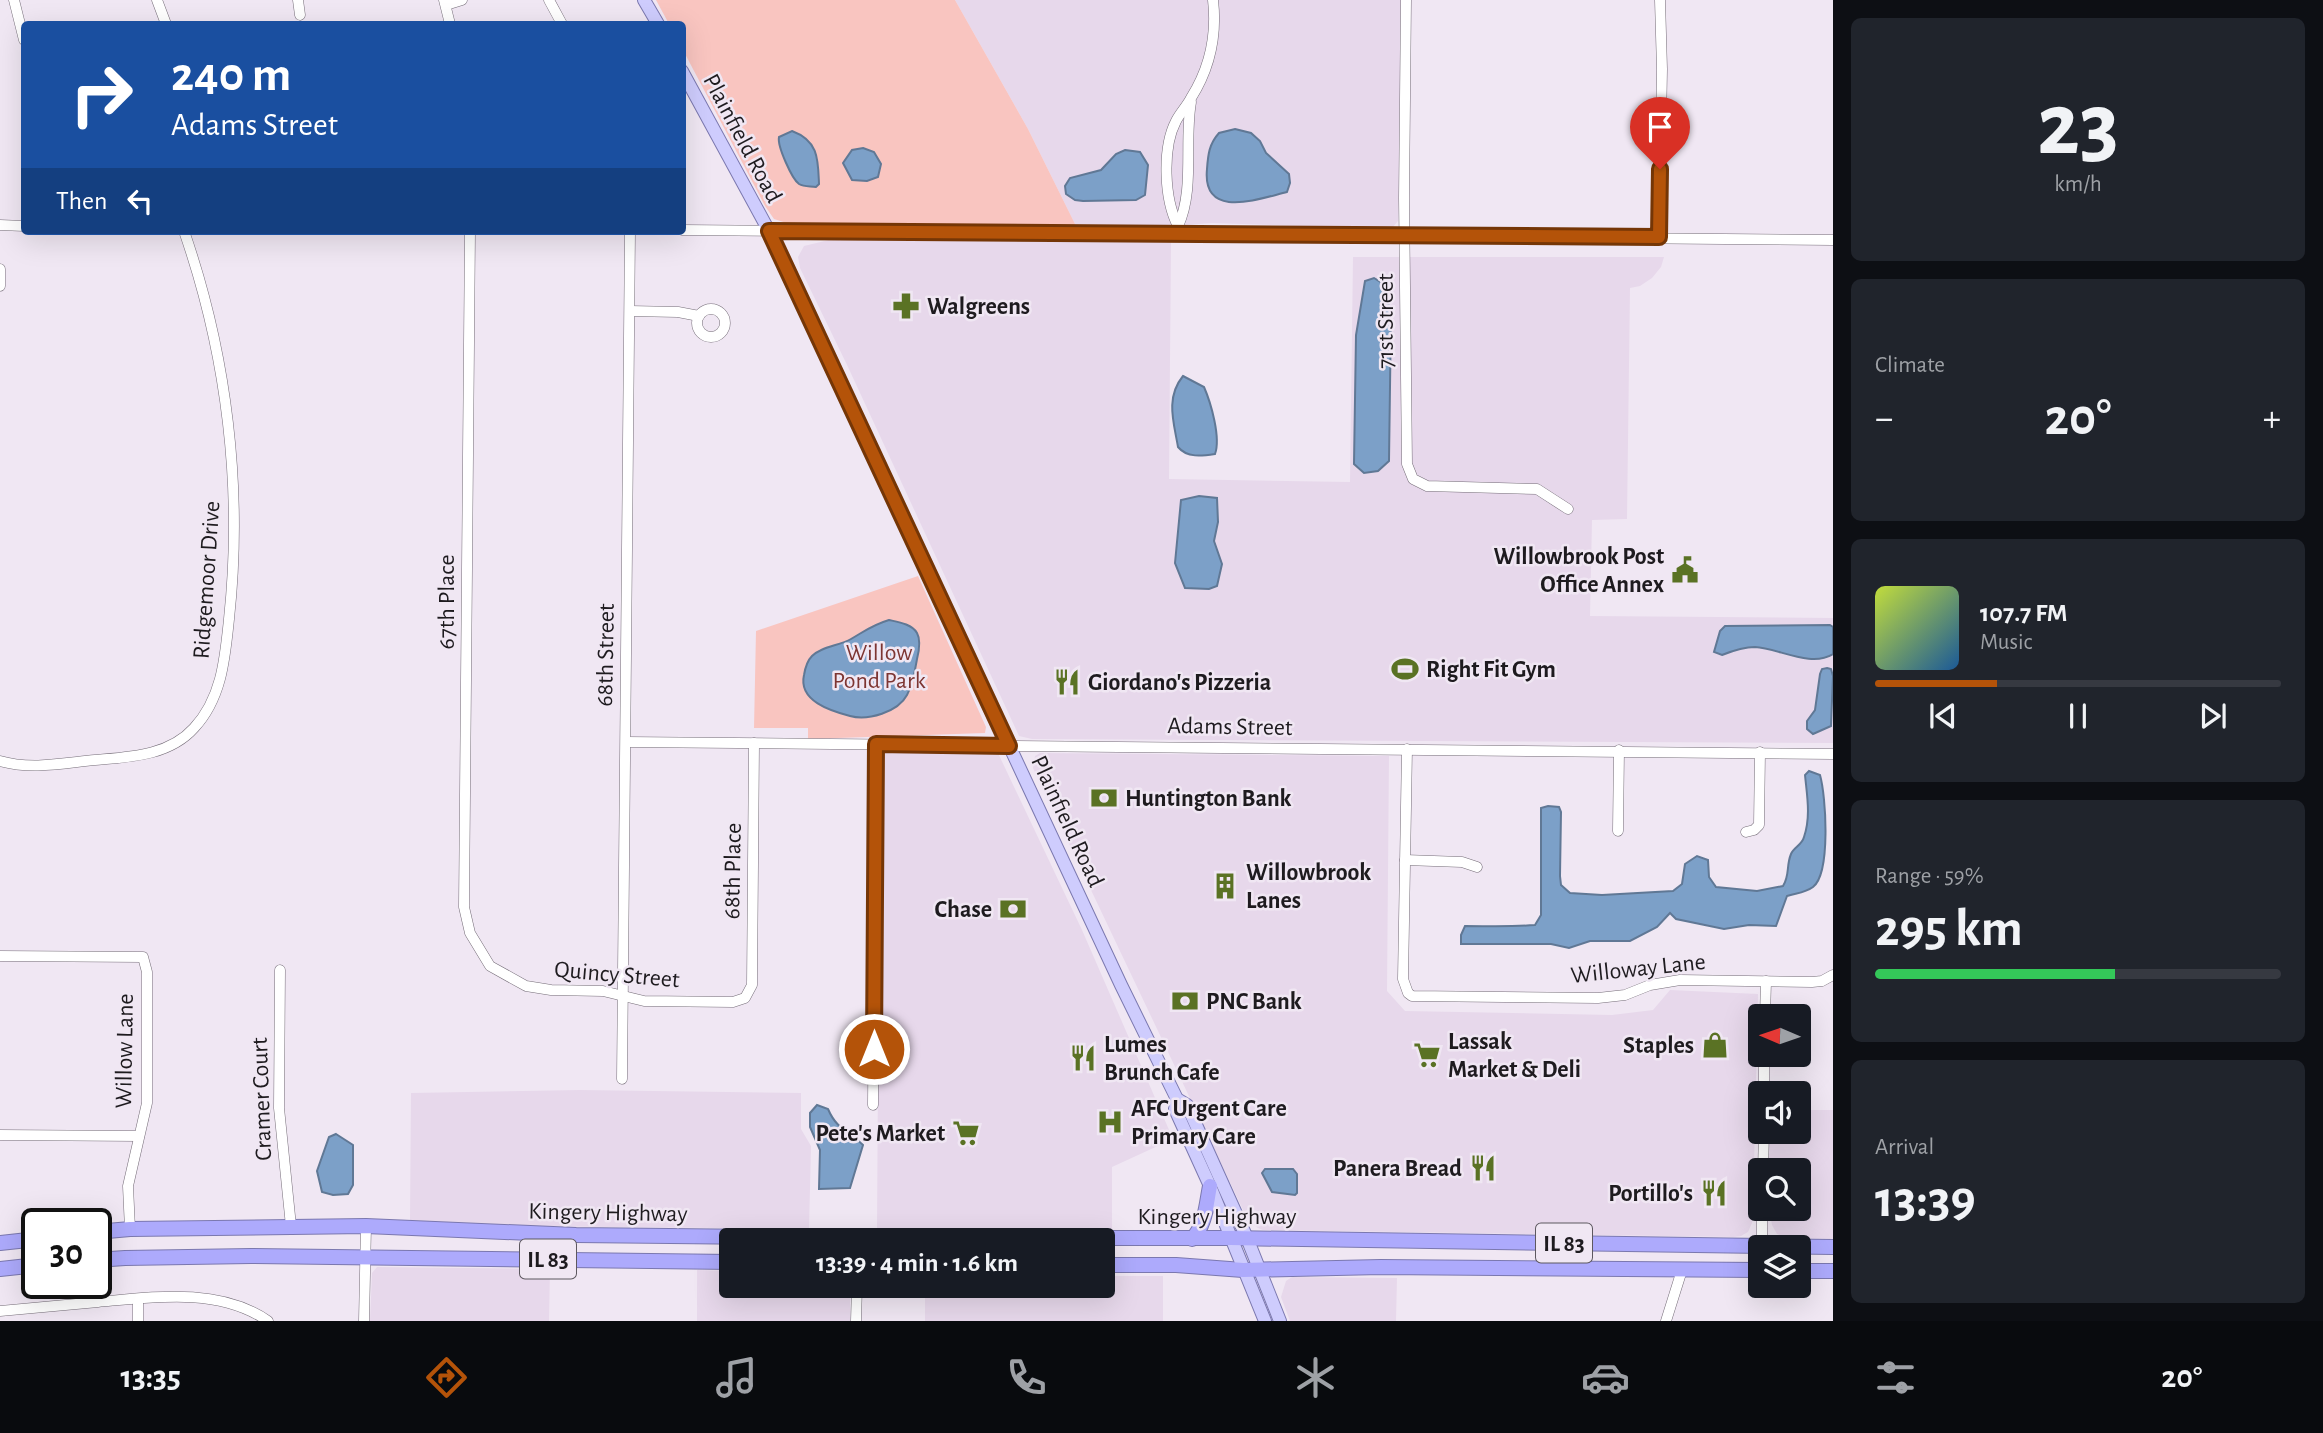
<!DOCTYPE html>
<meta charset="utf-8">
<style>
:root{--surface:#171b24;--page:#20242c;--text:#f1f3f6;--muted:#9ea1a6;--line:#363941;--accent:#b45309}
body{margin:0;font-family:"Alegreya Sans",sans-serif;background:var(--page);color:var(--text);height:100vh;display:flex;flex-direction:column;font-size:26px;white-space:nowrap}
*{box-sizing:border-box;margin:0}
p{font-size:23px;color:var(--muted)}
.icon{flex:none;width:38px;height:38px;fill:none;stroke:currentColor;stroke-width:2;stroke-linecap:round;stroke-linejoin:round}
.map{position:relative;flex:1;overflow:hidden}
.panel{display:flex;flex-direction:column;gap:18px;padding:18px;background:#0d0f14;width:490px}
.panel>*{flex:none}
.guide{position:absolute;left:21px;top:21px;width:665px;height:214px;border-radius:7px;box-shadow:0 7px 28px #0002;background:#1a4fa0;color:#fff;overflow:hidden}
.needle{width:46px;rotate:272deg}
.tools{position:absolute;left:1748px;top:1004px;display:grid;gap:14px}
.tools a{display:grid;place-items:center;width:63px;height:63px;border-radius:7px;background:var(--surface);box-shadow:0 7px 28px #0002;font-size:35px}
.speed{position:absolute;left:21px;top:1208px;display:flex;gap:14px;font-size:35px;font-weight:700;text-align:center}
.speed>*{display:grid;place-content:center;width:91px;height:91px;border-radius:50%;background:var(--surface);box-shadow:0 7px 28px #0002;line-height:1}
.speed .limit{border:4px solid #111;border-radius:10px;background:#fff;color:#111}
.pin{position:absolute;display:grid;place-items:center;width:60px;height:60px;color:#fff;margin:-72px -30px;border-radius:50% 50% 50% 0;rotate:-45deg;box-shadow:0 0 7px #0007}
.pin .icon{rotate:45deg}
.me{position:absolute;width:77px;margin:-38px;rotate:0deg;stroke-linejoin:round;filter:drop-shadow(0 0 5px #0008)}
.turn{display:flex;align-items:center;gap:24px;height:147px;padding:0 35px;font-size:32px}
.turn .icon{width:91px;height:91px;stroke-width:2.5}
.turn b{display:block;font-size:49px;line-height:60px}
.then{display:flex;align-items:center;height:66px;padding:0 35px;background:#0003;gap:14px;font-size:26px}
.big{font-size:52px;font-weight:700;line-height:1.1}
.panel .card{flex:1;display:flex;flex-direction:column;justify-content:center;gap:10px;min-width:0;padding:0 24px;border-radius:10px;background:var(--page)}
.panel .dial{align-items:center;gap:0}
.dial b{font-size:91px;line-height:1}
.song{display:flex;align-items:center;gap:21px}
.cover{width:84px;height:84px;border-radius:10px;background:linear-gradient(135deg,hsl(70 70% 55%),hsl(210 70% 35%))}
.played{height:7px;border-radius:4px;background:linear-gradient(90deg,var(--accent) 30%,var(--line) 30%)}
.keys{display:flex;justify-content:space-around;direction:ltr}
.heat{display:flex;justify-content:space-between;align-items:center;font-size:38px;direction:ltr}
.charge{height:10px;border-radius:5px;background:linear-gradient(90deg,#34c759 59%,var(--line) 0)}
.trip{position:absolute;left:719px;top:1228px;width:396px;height:70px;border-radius:7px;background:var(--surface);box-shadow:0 7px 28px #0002;font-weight:700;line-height:70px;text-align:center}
.dock{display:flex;height:112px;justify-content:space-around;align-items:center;background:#090b0e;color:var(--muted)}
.dock .icon{width:49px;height:49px}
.dock .current{color:var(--accent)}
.dock b{font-size:32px;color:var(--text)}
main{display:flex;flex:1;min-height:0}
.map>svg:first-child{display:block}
.built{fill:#e7d8eb}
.green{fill:#f9c5c0}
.water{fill:#7ca0c8;stroke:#607895;stroke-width:2}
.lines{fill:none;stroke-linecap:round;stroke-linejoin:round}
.minor-casing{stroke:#756d78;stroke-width:11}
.major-casing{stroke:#7b78af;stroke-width:14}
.highway-casing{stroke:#7b78af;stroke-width:16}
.minor{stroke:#fff;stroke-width:10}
.major{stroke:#ceccfd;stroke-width:12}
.highway{stroke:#adaafc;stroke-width:14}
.route-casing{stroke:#753606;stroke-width:18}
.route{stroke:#b45309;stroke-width:12}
.labels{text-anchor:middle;stroke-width:5;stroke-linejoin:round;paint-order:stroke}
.shield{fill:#f0e7f3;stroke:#5d585f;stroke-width:2}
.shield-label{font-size:23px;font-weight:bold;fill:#1e1b1f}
.street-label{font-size:24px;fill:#1e1b1f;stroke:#f0e7f3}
.poi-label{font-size:24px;font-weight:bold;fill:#1e1b1f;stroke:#f0e7f3;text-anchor:start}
.park-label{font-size:24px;fill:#7d3532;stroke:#f0e7f3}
</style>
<main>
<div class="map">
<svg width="1833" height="1321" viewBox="0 0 1833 1321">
<rect width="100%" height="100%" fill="#f0e7f3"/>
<g class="built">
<polygon points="955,0 1401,0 1398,221 1392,228 1387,229 1212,223 1146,228 1076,226 1028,129"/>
<polygon points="829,240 1171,242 1169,479 1350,482 1353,257 1664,257 1661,267 1652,278 1640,286 1630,288 1627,519 1592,520 1590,616 1833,618 1833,743 1032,739 1019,736 848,367 800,268 798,257 804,246"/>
<polygon points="888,749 997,751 1082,930 1173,1139 1112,1167 1112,1232 877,1230 880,759 883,752"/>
<polygon points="1040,753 1389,756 1387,991 1405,1011 1612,1015 1653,1010 1670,990 1758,994 1753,1210 1752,1223 1748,1232 1741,1236 1734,1237 1263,1230 1258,1228 1251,1223 1245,1214 1033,768 1035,756"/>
<polygon points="580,1090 801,1093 801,1129 811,1146 809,1229 495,1226 410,1221 411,1093"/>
<polygon points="1799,1110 1833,1110 1833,1239 1787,1238 1777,1234 1772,1225 1769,1209 1799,1209 1799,1171 1768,1171 1769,1132 1799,1132"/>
<polygon points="377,1267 550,1269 549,1321 370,1321 372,1273"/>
<polygon points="697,1270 731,1271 732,1286 850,1286 850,1321 697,1321"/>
<polygon points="1103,1276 1163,1276 1163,1321 925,1321 925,1286 1102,1286"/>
<polygon points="1292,1277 1397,1278 1396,1321 1290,1321 1281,1297 1286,1281"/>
</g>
<g class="green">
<polygon points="656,0 955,0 1028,129 1076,226 793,225 774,219 765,206 683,50 682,24 669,24"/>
<polygon points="918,576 986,727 985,733 808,739 808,728 754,728 756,631"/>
</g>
<g class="water">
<path d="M 1235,129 L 1251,133 L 1260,141 L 1266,153 L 1289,174 L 1290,183 L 1287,192 C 1258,199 1202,220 1207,169 C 1208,155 1209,144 1219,133 Z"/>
<path d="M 792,131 C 819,141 818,160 819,184 L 816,187 C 810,186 804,187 799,184 C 792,179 777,146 779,137 Z"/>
<polygon points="863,148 874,152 881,164 878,177 867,181 852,180 843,163 852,150"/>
<polygon points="1125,150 1140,152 1148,165 1145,195 1136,200 1083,201 1075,200 1066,194 1065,186 1070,178 1101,170 1116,154"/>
<polygon points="1374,278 1382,283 1391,313 1389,461 1378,471 1364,473 1354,464 1356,335 1365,281"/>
<path d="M 1183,376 L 1204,387 C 1211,403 1221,438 1215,454 C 1202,456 1187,458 1178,447 C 1174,423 1165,398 1183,376 Z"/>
<polygon points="1199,496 1217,498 1218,522 1214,541 1222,564 1217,586 1209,589 1185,588 1175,563 1181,500"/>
<path d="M 889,620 C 898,622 912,624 917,633 C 921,640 919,651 917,659 C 915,671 913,684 907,695 C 898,712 868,721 850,716 C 831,711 798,701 804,675 C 805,669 807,661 812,656 C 822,646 839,646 851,639 C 865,631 872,625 889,620 Z"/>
<path d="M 1830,625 L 1833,627 L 1833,654 C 1811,668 1778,648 1755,647 C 1744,647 1732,651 1722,655 L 1714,652 L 1720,631 L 1725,626 Z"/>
<polygon points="1827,668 1831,669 1833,676 1831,726 1813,734 1807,729 1807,721 1815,710 1820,674 1822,669"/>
<path d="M 1809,771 L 1820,775 C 1826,796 1831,873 1813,887 C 1805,893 1796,893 1787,896 L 1776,926 L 1749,925 L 1724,929 L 1676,919 L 1670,913 L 1657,927 L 1630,941 L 1590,941 L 1569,948 L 1551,944 L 1461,944 L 1461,935 L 1465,926 C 1489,926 1510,927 1535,925 L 1541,915 L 1541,808 L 1548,806 L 1559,807 L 1561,812 L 1560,876 L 1561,885 L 1570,893 L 1602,895 L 1673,891 L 1682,884 L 1685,864 L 1697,856 L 1708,860 L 1709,877 L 1716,887 L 1757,891 L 1783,886 C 1790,875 1786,866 1791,854 C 1794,847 1802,845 1804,837 C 1811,816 1807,796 1805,775 Z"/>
<path d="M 817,1105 L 828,1109 C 837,1130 848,1130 863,1145 L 850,1188 L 819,1189 L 820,1150 L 810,1127 L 810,1113 Z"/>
<polygon points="336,1134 353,1145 353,1185 348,1194 333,1195 322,1192 317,1171 329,1137"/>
<polygon points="1265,1169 1293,1169 1297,1174 1297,1193 1295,1195 1272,1192 1262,1173"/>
</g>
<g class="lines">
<g class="minor-casing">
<g id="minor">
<polyline points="14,0 24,40"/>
<polyline points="157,0 166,24"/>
<polyline points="298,0 300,15"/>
<polyline points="444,0 450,24"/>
<polyline points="549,0 562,24"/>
<polyline points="1406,0 1404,198 1407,464 1413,479 1427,486 1537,489 1568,509"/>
<polyline points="446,5 462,0"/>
<polyline points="0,225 24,226"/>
<path d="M 1178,226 C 1164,199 1162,148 1176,121 C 1180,113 1187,106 1191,98 C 1210,68 1217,35 1213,0"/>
<path d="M 1178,226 C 1195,190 1184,141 1191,102"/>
<polyline points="682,230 1833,240"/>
<polyline points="470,231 464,907 470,933 490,966 526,986 551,990 603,991 644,1001 733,1002 745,998 752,985 754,743"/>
<polyline points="1659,237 1662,69 1660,0"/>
<polyline points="0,269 0,286"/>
<circle cx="711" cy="323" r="14"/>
<polyline points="630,311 678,312 699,316"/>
<polyline points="626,742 1833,754"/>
<polyline points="1407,749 1403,979 1408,993 1412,996 1598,998 1625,995 1650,985 1680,980 1812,982 1822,981 1833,975"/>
<path d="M 0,761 C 31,770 64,763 95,760 C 129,757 169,756 194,728 C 222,698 225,658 229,619 C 243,488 227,355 184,231"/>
<polyline points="1618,831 1619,750"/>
<polyline points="1746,832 1754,830 1759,825 1760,752"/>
<polyline points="1405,860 1462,862 1477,867"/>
<polyline points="0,956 143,957 147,972 147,1103 128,1186 130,1229"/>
<polyline points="280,970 279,1108 291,1226"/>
<polyline points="1765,1017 1766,981"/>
<polyline points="622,1079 630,231"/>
<polyline points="1764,1094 1764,1055"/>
<polyline points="873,1105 876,744"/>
<polyline points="0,1135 139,1136"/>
<polyline points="1763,1171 1764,1132"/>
<polyline points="1762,1248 1762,1209"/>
<polyline points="138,1299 138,1321"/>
<path d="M 0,1311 C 33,1308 65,1305 98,1302 C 153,1297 219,1287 268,1321"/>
<polyline points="364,1321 366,1226"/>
<polyline points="856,1321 857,1286"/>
<polyline points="1666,1321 1682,1270"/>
</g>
</g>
<g class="major-casing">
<g id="major">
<polyline points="644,0 658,24"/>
<polyline points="682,71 769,231 1121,985 1177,1099 1187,1105 1247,1238 1280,1321"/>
<polyline points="1177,1099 1175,1109 1210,1186 1265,1321"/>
</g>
</g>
<g class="highway-casing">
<g id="highway">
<polyline points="96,1232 130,1229 366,1226 576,1235 857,1238 1230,1238 1833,1247"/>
<path d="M 1192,1239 C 1206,1224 1206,1206 1210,1186"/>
<polyline points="0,1243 37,1239"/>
<polyline points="96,1260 125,1258 251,1256 732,1262"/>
<polyline points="1102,1265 1176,1265 1243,1270 1381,1267 1760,1270"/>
<polyline points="0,1269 37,1265"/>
<polyline points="1799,1271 1833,1271"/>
</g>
</g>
<use href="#minor" class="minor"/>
<use href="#major" class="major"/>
<use href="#highway" class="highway"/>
</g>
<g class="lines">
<g class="route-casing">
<polyline id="route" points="874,1049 876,744 1009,746 769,231 1659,237 1660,169"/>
</g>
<use href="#route" class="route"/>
</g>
<defs>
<g id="pharmacy-bare" transform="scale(2.1)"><path d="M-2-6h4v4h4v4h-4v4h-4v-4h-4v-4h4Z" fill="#5a7224" stroke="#f0e7f3" stroke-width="2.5" paint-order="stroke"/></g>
<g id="civic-bare" transform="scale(2.1)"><path d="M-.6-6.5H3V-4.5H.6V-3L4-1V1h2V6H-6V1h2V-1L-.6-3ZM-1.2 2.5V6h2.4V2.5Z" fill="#5a7224" stroke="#f0e7f3" stroke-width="2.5" paint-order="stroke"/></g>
<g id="stadium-bare" transform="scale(2.1)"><path d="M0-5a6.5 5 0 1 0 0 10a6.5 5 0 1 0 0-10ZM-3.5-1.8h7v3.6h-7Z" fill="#5a7224" stroke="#f0e7f3" stroke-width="2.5" paint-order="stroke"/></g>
<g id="restaurant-bare" transform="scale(2.1)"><path d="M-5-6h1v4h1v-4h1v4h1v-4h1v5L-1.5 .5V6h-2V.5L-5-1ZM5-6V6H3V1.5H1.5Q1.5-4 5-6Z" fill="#5a7224" stroke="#f0e7f3" stroke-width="2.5" paint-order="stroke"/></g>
<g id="bank-bare" transform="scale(2.1)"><path d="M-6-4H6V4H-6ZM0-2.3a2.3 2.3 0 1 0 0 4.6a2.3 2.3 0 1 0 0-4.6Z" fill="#5a7224" stroke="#f0e7f3" stroke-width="2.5" paint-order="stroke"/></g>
<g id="building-bare" transform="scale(2.1)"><path d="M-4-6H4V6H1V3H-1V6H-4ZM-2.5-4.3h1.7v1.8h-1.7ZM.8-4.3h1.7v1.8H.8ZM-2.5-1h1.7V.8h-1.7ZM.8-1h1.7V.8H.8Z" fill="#5a7224" stroke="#f0e7f3" stroke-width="2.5" paint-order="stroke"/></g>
<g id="shop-bare" transform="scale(2.1)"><path d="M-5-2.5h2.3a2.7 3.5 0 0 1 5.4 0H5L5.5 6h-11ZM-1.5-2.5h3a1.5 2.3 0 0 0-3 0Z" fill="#5a7224" stroke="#f0e7f3" stroke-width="2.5" paint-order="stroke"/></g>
<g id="supermarket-bare" transform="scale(2.1)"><path d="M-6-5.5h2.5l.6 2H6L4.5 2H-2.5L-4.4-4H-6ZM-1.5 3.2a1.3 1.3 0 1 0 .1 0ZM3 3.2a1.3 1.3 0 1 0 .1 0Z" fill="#5a7224" stroke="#f0e7f3" stroke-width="2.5" paint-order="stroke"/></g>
<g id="hospital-bare" transform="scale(2.1)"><path d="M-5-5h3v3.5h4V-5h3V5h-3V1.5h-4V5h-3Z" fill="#5a7224" stroke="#f0e7f3" stroke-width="2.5" paint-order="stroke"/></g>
</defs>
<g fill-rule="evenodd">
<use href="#pharmacy-bare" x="906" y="306"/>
<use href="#civic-bare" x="1685" y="570"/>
<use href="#stadium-bare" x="1405" y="669"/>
<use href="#restaurant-bare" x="1067" y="682"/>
<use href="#bank-bare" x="1104" y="798"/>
<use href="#building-bare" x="1225" y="886"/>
<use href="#bank-bare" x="1013" y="909"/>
<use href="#bank-bare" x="1185" y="1001"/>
<use href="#shop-bare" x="1715" y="1045"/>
<use href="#supermarket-bare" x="1427" y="1055"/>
<use href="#restaurant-bare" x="1083" y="1058"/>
<use href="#hospital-bare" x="1110" y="1122"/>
<use href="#supermarket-bare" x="966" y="1133"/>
<use href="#restaurant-bare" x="1483" y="1168"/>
<use href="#restaurant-bare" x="1714" y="1193"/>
</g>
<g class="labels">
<g class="shield">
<rect x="1536" y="1223.5" width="56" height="39" rx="5"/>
<rect x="520" y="1239.5" width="56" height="39" rx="5"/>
</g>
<g class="shield-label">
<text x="1564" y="1251">IL 83</text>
<text x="548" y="1267">IL 83</text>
</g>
<g class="street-label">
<text transform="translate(743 138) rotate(62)" y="8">Plainfield Road</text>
<text transform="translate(1385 321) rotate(-90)" y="8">71st Street</text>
<text transform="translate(206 580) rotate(-86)" y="8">Ridgemoor Drive</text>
<text transform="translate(446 602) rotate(-90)" y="8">67th Place</text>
<text transform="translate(605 655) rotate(-89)" y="8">68th Street</text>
<text transform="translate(1230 726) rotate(1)" y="8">Adams Street</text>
<text transform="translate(1068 821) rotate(65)" y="8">Plainfield Road</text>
<text transform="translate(732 871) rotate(-89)" y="8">68th Place</text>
<text transform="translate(1638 968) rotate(-6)" y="8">Willoway Lane</text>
<text transform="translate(617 974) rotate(5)" y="8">Quincy Street</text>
<text transform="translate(124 1051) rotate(-89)" y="8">Willow Lane</text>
<text transform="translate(261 1099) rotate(-92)" y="8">Cramer Court</text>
<text transform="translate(608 1212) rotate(1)" y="8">Kingery Highway</text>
<text x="1217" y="1224">Kingery Highway</text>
</g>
<g class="poi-label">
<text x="927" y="314">Walgreens</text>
<text x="1664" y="564" text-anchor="end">Willowbrook Post<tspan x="1664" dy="28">Office Annex</tspan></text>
<text x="1426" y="677">Right Fit Gym</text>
<text x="1088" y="690">Giordano's Pizzeria</text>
<text x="1125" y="806">Huntington Bank</text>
<text x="1246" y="880">Willowbrook<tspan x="1246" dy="28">Lanes</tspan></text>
<text x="992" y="917" text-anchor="end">Chase</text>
<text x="1206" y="1009">PNC Bank</text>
<text x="1448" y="1049">Lassak<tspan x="1448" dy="28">Market &amp; Deli</tspan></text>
<text x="1104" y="1052">Lumes<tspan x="1104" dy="28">Brunch Cafe</tspan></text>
<text x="1694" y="1053" text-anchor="end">Staples</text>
<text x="1131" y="1116">AFC Urgent Care<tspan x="1131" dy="28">Primary Care</tspan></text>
<text x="945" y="1141" text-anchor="end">Pete's Market</text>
<text x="1462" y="1176" text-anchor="end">Panera Bread</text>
<text x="1693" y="1201" text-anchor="end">Portillo's</text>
</g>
<g class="park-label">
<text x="879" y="660">Willow<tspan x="879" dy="28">Pond Park</tspan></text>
</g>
</g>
</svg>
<div class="tools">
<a><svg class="needle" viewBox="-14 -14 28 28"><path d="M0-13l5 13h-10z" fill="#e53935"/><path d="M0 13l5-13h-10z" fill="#9ea1a6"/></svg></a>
<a><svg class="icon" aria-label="sound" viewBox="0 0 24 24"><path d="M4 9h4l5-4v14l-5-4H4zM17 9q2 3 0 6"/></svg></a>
<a><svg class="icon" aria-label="search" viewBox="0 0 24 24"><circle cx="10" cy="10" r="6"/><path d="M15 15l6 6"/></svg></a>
<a><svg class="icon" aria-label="layers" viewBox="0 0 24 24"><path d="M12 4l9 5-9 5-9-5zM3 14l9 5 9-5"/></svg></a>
</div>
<div class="speed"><div class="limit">30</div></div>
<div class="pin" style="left:1660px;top:169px;background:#d93025"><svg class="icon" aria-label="arrive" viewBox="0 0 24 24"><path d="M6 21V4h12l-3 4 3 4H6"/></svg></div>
<svg class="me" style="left:874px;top:1049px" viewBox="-20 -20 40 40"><circle r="17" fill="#b45309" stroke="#fff" stroke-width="3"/><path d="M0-11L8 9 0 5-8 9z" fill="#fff"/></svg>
<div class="trip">13:39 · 4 min · 1.6 km</div>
<div class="guide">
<div class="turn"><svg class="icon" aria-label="right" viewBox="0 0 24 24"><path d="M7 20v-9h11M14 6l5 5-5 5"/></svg><div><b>240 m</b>Adams Street</div></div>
<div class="then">Then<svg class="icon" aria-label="left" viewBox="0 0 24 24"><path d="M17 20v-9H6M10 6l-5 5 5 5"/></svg></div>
</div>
</div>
<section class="panel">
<div class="card dial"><b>23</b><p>km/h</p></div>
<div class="card"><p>Climate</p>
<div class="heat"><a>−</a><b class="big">20°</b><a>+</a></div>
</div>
<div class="card">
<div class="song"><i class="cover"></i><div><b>107.7 FM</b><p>Music</p></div></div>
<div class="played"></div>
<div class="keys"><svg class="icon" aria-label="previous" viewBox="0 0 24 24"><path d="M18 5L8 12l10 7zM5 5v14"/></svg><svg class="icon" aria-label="pause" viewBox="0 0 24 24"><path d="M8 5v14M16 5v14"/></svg><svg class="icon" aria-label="next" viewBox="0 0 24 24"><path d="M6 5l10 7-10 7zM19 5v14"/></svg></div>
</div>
<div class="card"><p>Range · 59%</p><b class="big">295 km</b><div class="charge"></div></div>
<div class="card"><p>Arrival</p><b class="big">13:39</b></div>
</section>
</main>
<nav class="dock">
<b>13:35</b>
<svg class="icon current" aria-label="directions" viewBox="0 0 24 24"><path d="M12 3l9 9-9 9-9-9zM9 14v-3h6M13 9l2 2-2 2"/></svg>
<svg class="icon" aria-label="music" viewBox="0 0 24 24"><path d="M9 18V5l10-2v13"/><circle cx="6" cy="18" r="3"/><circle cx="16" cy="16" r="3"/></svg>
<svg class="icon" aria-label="phone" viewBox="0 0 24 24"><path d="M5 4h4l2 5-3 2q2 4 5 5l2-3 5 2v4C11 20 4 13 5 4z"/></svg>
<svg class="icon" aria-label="climate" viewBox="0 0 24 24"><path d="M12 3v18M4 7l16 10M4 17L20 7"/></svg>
<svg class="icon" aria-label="car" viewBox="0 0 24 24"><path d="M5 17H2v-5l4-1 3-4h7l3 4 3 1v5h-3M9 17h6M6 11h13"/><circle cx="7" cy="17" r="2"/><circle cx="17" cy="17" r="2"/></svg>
<svg class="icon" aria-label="filters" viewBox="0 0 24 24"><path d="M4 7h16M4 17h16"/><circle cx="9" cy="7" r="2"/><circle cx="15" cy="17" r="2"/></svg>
<b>20°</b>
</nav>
